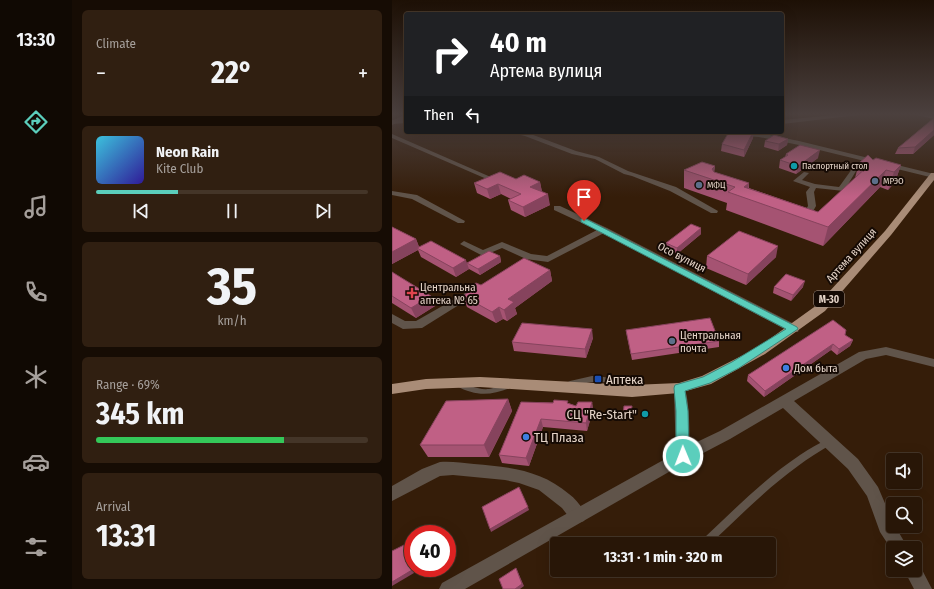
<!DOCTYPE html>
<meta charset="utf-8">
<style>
:root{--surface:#281607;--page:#301f11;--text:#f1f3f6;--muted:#a59f9b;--line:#443528;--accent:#5bcebc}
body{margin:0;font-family:"Fira Sans Condensed",sans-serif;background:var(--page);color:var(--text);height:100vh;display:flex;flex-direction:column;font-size:15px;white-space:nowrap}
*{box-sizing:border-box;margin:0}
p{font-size:13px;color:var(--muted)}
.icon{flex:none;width:22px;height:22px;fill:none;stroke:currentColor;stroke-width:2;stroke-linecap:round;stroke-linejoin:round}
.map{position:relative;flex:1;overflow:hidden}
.sheet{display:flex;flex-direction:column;gap:10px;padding:10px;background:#160c04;width:320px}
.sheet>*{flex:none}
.top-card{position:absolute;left:12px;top:12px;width:380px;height:122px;border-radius:4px;box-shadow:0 4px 16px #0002,0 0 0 1px var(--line);background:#202124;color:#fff;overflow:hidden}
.controls{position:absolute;left:494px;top:453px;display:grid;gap:8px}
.controls a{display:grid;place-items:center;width:36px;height:36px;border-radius:4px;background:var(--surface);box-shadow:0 4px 16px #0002,0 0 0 1px var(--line);font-size:20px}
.speed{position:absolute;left:12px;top:525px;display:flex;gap:8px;font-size:20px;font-weight:700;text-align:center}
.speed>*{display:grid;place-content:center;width:52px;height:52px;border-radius:50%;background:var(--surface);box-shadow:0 4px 16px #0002,0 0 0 1px var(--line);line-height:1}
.speed .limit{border:6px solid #d22;background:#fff;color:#111}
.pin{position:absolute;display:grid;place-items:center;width:34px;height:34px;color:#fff;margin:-41px -17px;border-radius:50% 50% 50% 0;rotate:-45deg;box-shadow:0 0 4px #0007}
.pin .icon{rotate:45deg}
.me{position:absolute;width:44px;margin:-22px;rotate:359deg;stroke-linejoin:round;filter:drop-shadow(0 0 3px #0008)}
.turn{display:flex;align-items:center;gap:14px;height:84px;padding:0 20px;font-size:18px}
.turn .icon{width:52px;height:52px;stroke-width:2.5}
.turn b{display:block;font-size:28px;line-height:34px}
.then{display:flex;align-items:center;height:38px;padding:0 20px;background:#0003;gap:8px;font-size:15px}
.big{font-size:30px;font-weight:700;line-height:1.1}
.sheet .tile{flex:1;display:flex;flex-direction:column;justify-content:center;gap:6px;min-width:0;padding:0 14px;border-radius:6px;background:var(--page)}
.sheet .dial{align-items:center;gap:0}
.dial b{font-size:52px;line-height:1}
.song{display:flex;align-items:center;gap:12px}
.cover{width:48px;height:48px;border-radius:6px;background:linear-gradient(135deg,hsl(190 70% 55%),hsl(250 70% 35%))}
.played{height:4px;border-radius:2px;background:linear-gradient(90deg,var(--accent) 30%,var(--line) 30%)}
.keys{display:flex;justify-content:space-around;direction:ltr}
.heat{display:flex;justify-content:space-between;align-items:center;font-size:22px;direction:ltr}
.charge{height:6px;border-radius:3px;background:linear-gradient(90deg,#34c759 69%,var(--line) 0)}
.trip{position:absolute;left:158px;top:537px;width:226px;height:40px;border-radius:4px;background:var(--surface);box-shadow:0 4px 16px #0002,0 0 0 1px var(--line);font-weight:700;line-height:40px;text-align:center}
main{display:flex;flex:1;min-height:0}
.dock{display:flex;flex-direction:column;width:72px;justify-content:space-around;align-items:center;background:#100903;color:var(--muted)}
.dock .icon{width:28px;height:28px}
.dock .on{color:var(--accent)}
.dock b{font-size:18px;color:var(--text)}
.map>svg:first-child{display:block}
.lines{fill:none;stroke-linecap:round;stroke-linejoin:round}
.service{fill:#60544a;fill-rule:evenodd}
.minor{fill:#60544a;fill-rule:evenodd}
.tertiary{fill:#60544a;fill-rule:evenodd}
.trunk{fill:#a98c77;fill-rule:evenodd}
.wall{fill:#a55372}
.shaded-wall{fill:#86435d}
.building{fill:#c06085;stroke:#86435d}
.route{fill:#5bcebc;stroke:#3b867a}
.culture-dot{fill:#0f9aa8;stroke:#150a04;stroke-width:1.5}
.service-dot{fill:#5c6f8a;stroke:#150a04;stroke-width:1.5}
.health-dot{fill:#e0444e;stroke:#150a04;stroke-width:1.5}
.shop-dot{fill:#3f7fe0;stroke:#150a04;stroke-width:1.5}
.transit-dot{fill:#1a4fb4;stroke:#150a04;stroke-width:1.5}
.labels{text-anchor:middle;stroke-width:4;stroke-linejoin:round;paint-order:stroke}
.far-poi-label{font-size:9px;fill:#e5d4c8;stroke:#150a04;text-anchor:start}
.shield{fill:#150a04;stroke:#a7978d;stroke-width:1}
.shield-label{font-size:10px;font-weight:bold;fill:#e5d4c8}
.street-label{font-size:11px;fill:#e5d4c8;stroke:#150a04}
.poi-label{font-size:11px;fill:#e5d4c8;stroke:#150a04;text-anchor:start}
.near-poi-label{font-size:13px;fill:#e5d4c8;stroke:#150a04;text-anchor:start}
</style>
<main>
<nav class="dock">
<b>13:30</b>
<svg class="icon on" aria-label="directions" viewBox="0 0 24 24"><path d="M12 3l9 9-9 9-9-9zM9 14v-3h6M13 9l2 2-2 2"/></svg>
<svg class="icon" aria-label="music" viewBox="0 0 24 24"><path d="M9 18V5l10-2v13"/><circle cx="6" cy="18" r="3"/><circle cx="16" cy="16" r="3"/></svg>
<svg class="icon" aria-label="phone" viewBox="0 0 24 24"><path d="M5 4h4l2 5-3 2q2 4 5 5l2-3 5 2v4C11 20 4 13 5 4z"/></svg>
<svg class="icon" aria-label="climate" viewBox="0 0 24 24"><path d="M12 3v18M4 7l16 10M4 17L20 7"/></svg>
<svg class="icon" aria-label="car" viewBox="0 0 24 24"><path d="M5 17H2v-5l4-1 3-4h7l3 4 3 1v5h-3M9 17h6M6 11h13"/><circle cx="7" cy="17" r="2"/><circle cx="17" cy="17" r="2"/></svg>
<svg class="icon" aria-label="filters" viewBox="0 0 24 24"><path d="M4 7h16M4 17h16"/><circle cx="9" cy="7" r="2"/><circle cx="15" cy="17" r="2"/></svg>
</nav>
<section class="sheet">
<div class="tile"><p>Climate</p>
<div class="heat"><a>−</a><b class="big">22°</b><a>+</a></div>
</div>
<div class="tile">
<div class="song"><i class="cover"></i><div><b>Neon Rain</b><p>Kite Club</p></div></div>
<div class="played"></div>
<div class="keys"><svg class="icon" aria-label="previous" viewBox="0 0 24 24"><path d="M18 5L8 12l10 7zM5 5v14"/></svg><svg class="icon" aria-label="pause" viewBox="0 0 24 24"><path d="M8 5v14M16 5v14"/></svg><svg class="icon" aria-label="next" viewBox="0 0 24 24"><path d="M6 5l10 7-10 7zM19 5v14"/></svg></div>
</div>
<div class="tile dial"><b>35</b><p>km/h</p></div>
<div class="tile"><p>Range · 69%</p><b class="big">345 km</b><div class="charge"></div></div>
<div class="tile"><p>Arrival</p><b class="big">13:31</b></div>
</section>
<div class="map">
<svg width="542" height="589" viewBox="0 0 542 589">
<rect width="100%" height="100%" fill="#351d09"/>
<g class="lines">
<g class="service">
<path d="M 200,376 C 214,376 225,380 236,386 L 237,388 L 236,390 L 234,391 C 229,389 224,386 219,384 C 205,379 192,383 178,387 L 176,386 L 175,384 L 176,382 L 178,381 Z"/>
<path d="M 66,381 C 77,385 85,390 97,389 C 104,388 112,383 118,384 L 119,386 L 118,388 C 97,396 84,396 64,386 L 63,384 L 64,382 Z"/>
<path d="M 437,439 L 440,440 L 441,442 L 440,444 C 428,451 416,458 406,466 C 374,489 347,517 318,544 L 312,544 L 311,541 L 312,538 C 343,509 372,479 408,455 C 417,449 427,443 437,439 Z"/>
</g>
<g class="minor">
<polygon points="14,114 14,118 0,125 0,121"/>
<polygon points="453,114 475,114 390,124 390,120"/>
<polygon points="520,114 542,115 542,119"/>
<polygon points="116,132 136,133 184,151 207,157 236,171 284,187 326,211 325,213 319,213 278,191 240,176 232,174 203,159 180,154 133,136"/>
<polygon points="0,134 101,178 103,179 97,180 0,138"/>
<polygon points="474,158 477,160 464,171 452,191 424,188 422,192 424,206 420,213 404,216 404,212 414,209 416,206 414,192 418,187 401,181 412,172 417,173 410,180 423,184 447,187 460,169"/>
<polygon points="0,191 25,195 73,221 72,223 66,223 20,199 0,195"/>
<polygon points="162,206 168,206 215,228 406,326 407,329 406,332 398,332 212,233 156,262 134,259 110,248 91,256 68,244 72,241 91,250 110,242 139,254 155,256 205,230 162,210"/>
<polygon points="82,288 86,289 87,291 86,293 30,328 11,329 0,323 0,314 13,321 24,321"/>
<polygon points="494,347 542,359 542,367 494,355 474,359 402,401 466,459 486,487 501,522 501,526 503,526 516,548 501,548 501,552 488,532 475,496 456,469 391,408 338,439 296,461 291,462 286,461 284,456 286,451 328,431 467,352"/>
<path d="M 48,462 C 59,461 70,463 82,464 C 117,467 149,470 177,494 C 184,499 190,507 194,515 L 192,521 L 186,523 L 180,521 L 170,508 L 147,490 L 127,483 L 113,480 L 61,475 L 48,476 L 0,501 L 0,486 L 30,469 Z"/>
<polygon points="523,562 527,564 540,589 522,589 512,570 523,570"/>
</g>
<g class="tertiary">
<polygon points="14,119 14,123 0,124 0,120"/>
<polygon points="321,132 367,133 407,141 542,174 542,178 407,145 367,137 324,134"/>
<path d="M 287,383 L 291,384 C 299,400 297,438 298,456 L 296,461 L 73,589 L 47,589 L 50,583 L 284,453 C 284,443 281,388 283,384 Z"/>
</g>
<polygon class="trunk" points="539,173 542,173 542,180 499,235 433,311 373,354 319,384 287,393 240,397 88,387 34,389 0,394 0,384 34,379 88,377 240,385 287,383 310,376 365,348 425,305 493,231"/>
</g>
<g class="wall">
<polygon points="542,118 542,135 521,154 503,154 506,148"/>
<polygon points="361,138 352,157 329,151 330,144"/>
<polygon points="396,139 395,145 386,151 372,147 373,141"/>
<polygon points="394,154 426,158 404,174 387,168 388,160 393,157"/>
<polygon points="481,160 509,165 503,182 496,190 488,187 431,246 334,210 335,203 292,188 292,170 323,166 322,172 357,183 357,188 426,212 463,178 467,163"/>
<polygon points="124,179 148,182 150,192 158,205 133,217 119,210 116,200 119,199 109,194 98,199 85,193 82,183"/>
<polygon points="0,227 24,239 27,247 75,263 108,256 109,262 88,275 77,269 64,277 29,257 26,250 0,264"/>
<polygon points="309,228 309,234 285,254 274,249 274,243"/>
<polygon points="315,256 384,257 354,285 314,268"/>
<polygon points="158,270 160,281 123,308 125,314 115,321 111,319 104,323 75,307 71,296 75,293 74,289"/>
<polygon points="0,272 43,306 24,318 0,303"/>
<polygon points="382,287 411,287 399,301 381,293"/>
<polygon points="234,330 327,341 327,347 240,360 235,336"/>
<polygon points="453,335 461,340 458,346 445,355 439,350 372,397 355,381 356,375"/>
<polygon points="201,338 194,358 122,351 120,342"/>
<polygon points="116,399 120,411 97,457 36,457 28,445"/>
<polygon points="129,402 176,403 184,406 200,402 201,410 195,431 151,427 137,466 110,463 107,455"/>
<polygon points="240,409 239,418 231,418 231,415"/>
</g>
<g class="shaded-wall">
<polygon points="542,130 542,135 521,154 523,147"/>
<polygon points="362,132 361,138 352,157 352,150"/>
<polygon points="396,139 395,145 386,151 387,144"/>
<polygon points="428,150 426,158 404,174 406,166"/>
<polygon points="509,165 503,182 496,190 502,172"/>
<polygon points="323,166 321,180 320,169"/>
<polygon points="494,170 488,187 431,246 436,227"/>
<polygon points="148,182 150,192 138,187"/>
<polygon points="357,183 355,198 352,187"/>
<polygon points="106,184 109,194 98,199 95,189"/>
<polygon points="156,194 158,205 133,217 131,207"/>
<polygon points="309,228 309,234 285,254 285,248"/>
<polygon points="24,239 28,249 25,248 26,250 0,264 0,252"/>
<polygon points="386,246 384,257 354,285 356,274"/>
<polygon points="108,256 109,262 88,275 86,269"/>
<polygon points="74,260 77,269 64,277 61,268"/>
<polygon points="158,270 160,281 123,308 125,314 115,321 112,310 116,299"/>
<polygon points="413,281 411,287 399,301 401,295"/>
<polygon points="39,296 43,306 24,318 19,308"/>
<polygon points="107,307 111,319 104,323 100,312"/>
<polygon points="200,329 201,338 194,358 193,349"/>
<polygon points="461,340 458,346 445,355 447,349"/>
<polygon points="441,344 439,350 372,397 373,391"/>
<polygon points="116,399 120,411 97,457 92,445"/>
<polygon points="200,402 201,410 195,431 194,423"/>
<polygon points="149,419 151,427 137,466 134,458"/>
<polygon points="136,507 137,510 99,532 98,529"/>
<polygon points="14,544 16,546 22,573 0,586 0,582"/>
<polygon points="125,570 132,586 128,589 123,589"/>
</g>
<g class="building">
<polygon points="542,118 542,130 523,147 506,148"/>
<polygon points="337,132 361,132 352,150 330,144"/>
<polygon points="382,135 396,139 387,144 373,141"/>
<polygon points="408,145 428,150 406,166 388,160 396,155 394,154"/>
<polygon points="476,155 481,160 484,158 509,165 502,172 494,170 436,227 336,192 343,187 292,170 310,162 323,166 320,169 322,172 357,183 352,187 426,212 477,165 467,163"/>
<polygon points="108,172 124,179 132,175 148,182 138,187 156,194 131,207 116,200 129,194 106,184 95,189 82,183"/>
<polygon points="299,224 309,228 285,248 274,243"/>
<polygon points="0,227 24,239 0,252"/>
<polygon points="347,231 386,246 356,274 315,256"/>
<polygon points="39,241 74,260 61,268 25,248"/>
<polygon points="97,251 108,256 86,269 75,263"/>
<polygon points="132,258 158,270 116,299 122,302 112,310 107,307 100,312 71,296 78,291 74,289 84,283 89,285"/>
<polygon points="0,272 39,296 19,308 0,296"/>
<polygon points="394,274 413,281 401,295 382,287"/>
<polygon points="318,318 327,341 239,354 234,330"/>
<polygon points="441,320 454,330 453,335 461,340 447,349 441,344 373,391 356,375"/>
<polygon points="130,323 200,329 193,349 120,342"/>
<polygon points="116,399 92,445 28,445 54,401"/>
<polygon points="162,400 176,401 175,403 184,406 186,402 200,402 194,423 149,419 134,458 107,455 129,402 161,403"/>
<polygon points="232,406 240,406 239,415 231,415"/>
<polygon points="127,487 136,507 98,529 90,507"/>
<polygon points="14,544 20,570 0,582 0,551"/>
<polygon points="124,568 130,584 123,589 111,589 107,579"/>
</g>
<linearGradient id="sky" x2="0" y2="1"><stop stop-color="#1d1005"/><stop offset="0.58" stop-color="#4b403e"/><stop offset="1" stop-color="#4b403e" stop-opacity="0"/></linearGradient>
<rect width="542" height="197" fill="url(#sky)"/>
<polygon class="route" points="192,218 405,327 406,329 347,368 318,383 293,391 296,411 297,456 295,460 291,462 286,460 284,456 284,411 282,388 283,385 311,377 340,362 394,329 189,222 189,219"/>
<g class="culture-dot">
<circle cx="402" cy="166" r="4"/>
<circle cx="253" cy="414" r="4"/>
</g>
<g class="service-dot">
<circle cx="483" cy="181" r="4"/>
<circle cx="307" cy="185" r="4"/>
<circle cx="280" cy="341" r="4"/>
</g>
<path class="health-dot" d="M18 287h4v4h4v4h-4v4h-4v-4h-4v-4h4z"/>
<g class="shop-dot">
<circle cx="394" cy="368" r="4"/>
<circle cx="134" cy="437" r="4"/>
</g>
<rect class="transit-dot" x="202" y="375" width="8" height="8" rx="2"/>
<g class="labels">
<g class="far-poi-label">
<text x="410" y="169">Паспортный стол</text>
<text x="491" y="184">МРЭО</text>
<text x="315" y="188">МФЦ</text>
</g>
<rect class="shield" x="422" y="291" width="30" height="16" rx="3"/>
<g class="shield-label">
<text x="437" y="303">М-30</text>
</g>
<g class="street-label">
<text transform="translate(459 255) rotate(-48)" y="4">Артема вулиця</text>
<text transform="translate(290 257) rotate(27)" y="4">Осо вулиця</text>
</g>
<g class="poi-label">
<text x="28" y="291">Центральна<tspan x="28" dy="13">аптека № 65</tspan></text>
<text x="288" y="339">Центральная<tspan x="288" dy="13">почта</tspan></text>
<text x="402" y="372">Дом быта</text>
</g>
<g class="near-poi-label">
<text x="214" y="384">Аптека</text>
<text x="245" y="419" text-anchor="end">СЦ "Re-Start"</text>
<text x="142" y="442">ТЦ Плаза</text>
</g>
</g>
</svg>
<div class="controls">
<a><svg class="icon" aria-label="sound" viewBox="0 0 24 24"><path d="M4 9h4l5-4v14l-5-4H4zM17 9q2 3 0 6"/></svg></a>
<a><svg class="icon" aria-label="search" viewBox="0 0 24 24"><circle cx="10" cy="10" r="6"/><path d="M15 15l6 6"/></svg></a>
<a><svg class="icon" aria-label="layers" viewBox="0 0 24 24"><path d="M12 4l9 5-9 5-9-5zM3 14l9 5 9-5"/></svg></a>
</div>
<div class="speed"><div class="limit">40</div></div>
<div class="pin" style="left:192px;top:221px;background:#d93025"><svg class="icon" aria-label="arrive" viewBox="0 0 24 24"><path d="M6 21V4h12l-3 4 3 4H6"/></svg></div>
<svg class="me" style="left:291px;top:456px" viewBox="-20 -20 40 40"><circle r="17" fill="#5bcebc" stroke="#fff" stroke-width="3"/><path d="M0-11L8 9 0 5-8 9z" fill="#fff"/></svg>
<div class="trip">13:31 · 1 min · 320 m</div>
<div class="top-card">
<div class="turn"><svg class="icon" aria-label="right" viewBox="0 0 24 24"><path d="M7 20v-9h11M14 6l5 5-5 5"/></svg><div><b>40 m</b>Артема вулиця</div></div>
<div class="then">Then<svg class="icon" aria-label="left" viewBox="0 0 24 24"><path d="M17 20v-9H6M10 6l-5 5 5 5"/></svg></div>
</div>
</div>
</main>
